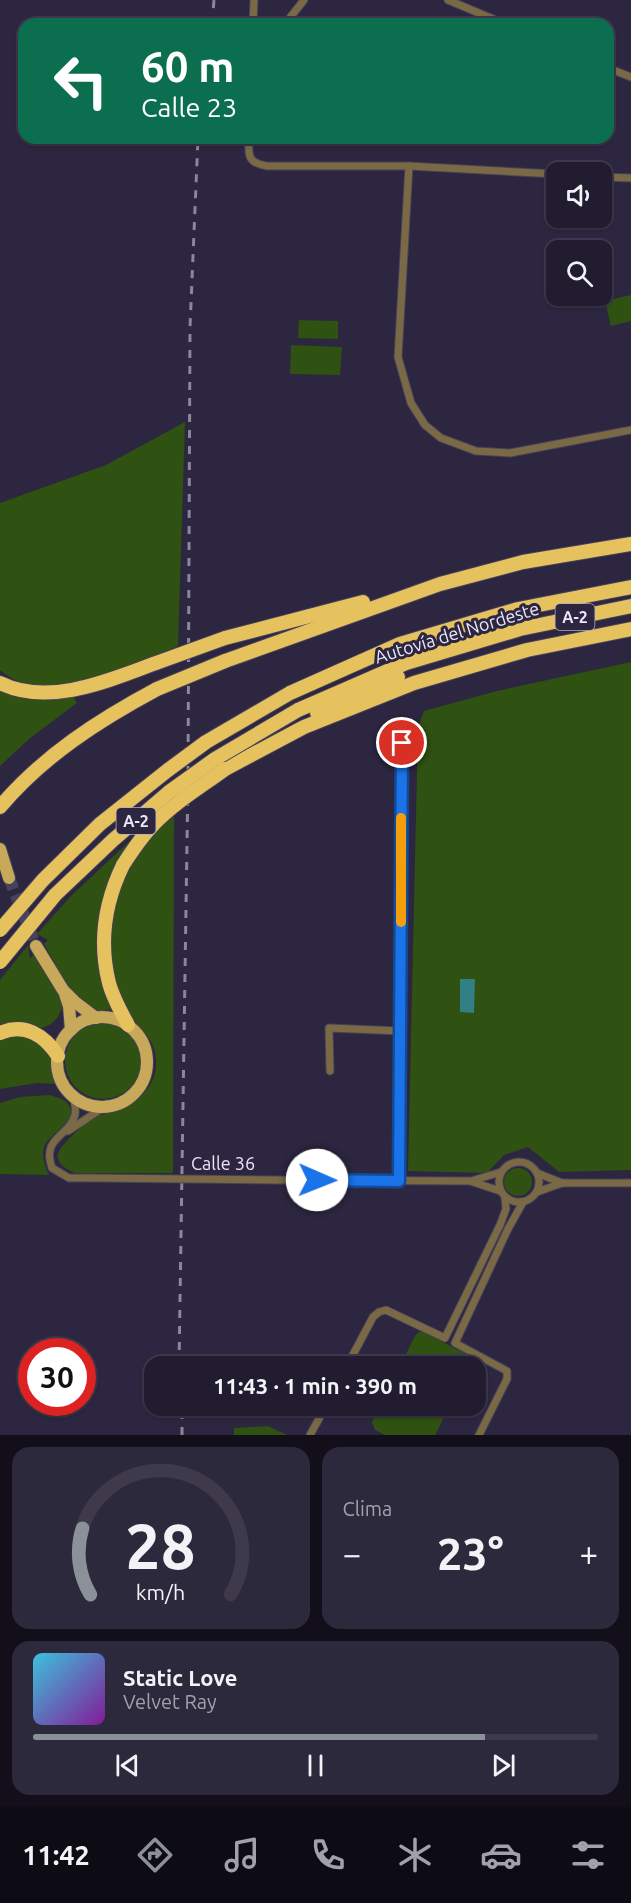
<!DOCTYPE html>
<html lang="es">
<meta charset="utf-8">
<style>
:root{--surface:#211c30;--page:#2d293c;--text:#f1f3f6;--muted:#a2a1ab;--line:#3e3a4c;--accent:#8c9099}
body{margin:0;font-family:Ubuntu,sans-serif;background:var(--page);color:var(--text);height:100vh;display:flex;flex-direction:column;font-size:22px;white-space:nowrap}
*{box-sizing:border-box;margin:0}
p{font-size:20px;color:var(--muted)}
.icon{flex:none;width:33px;height:33px;fill:none;stroke:currentColor;stroke-width:2;stroke-linecap:round;stroke-linejoin:round}
.map{position:relative;height:1435px;overflow:hidden}
.panel{display:flex;flex-direction:column;gap:12px;padding:12px;background:#120f1a;flex:1}
.panel>*{flex:none}
.guide{position:absolute;left:18px;top:18px;width:596px;height:126px;border-radius:18px;box-shadow:0 2px 4px #0004,0 0 0 2px var(--line);background:#0b6e4f;color:#fff;overflow:hidden}
.buttons{position:absolute;left:546px;top:162px;display:grid;gap:12px}
.buttons a{display:grid;place-items:center;width:66px;height:66px;border-radius:12px;background:var(--surface);box-shadow:0 2px 4px #0004,0 0 0 2px var(--line);font-size:30px}
.speed{position:absolute;left:18px;top:1338px;display:flex;gap:12px;font-size:30px;font-weight:700;text-align:center}
.speed>*{display:grid;place-content:center;width:78px;height:78px;border-radius:50%;background:var(--surface);box-shadow:0 2px 4px #0004,0 0 0 2px var(--line);line-height:1}
.speed .limit{border:9px solid #d22;background:#fff;color:#111}
.pin{position:absolute;display:grid;place-items:center;width:51px;height:51px;color:#fff;margin:-26px;border:3px solid #fff;border-radius:50%;box-shadow:0 2px 6px #0007}
.me{position:absolute;width:66px;margin:-33px;rotate:91deg;stroke-linejoin:round;filter:drop-shadow(0 0 4px #0008)}
.turn{display:flex;align-items:center;gap:21px;height:126px;padding:0 24px;font-size:27px}
.turn .icon{width:78px;height:78px;stroke-width:2.5}
.turn b{display:block;font-size:42px;line-height:51px}
.big{font-size:45px;font-weight:600;line-height:1.1}
.panel .tile{flex:1;display:flex;flex-direction:column;justify-content:center;gap:9px;min-width:0;padding:0 21px;border-radius:18px;background:var(--page)}
.panel .dial{align-items:center;gap:0}
.dial svg{height:156px;overflow:visible;fill:none;stroke:var(--line);stroke-width:7;stroke-linecap:round;text-anchor:middle}
.dial text{fill:var(--text);stroke:none}
.song{display:flex;align-items:center;gap:18px}
.cover{width:72px;height:72px;border-radius:9px;background:linear-gradient(135deg,hsl(190 70% 55%),hsl(290 70% 35%))}
.played{height:6px;border-radius:3px;background:linear-gradient(90deg,var(--accent) 80%,var(--line) 80%)}
.keys{display:flex;justify-content:space-around;direction:ltr}
.heat{display:flex;justify-content:space-between;align-items:center;font-size:33px;direction:ltr}
.panel .tiles{flex:1;display:grid;gap:12px;grid-template-columns:1fr 1fr}
.tile:last-child{grid-column:span 2}
.trip{position:absolute;left:144px;top:1356px;width:342px;height:60px;border-radius:18px;background:var(--surface);box-shadow:0 2px 4px #0004,0 0 0 2px var(--line);font-weight:600;line-height:60px;text-align:center}
.tab-bar{display:flex;height:96px;justify-content:space-around;align-items:center;background:#0d0b13;color:var(--muted)}
.tab-bar .icon{width:42px;height:42px}
.tab-bar .on{color:var(--accent)}
.tab-bar b{font-size:27px;color:var(--text)}
.map>svg:first-child{display:block}
.green{fill:#2f5111}
.water{fill:#337f86}
.lines{fill:none;stroke-linecap:round;stroke-linejoin:round}
.primary-tunnel{stroke:#48435c;stroke-width:12;stroke-dasharray:12 6;stroke-linecap:butt}
.street-casing{stroke:#47415a;stroke-width:9}
.primary-casing{stroke:#47415a;stroke-width:14}
.highway-casing{stroke:#47415a;stroke-width:16}
.street{stroke:#796a45;stroke-width:7}
.primary{stroke:#c7a959;stroke-width:12}
.highway{stroke:#e6c25f;stroke-width:14}
.rail{stroke:#8a869c;stroke-width:3;stroke-dasharray:8 8;stroke-linecap:butt}
.street-bridge-casing{stroke:#47415a;stroke-width:9;stroke-linecap:butt}
.highway-bridge-casing{stroke:#47415a;stroke-width:16;stroke-linecap:butt}
.street-bridge{stroke:#796a45;stroke-width:7}
.highway-bridge{stroke:#e6c25f;stroke-width:14}
.route-casing{stroke:#114b97;stroke-width:15}
.route{stroke:#1a73e8;stroke-width:10}
.slow{stroke:#f59e0b;stroke-width:10}
.labels{text-anchor:middle;stroke-width:6;stroke-linejoin:round;paint-order:stroke}
.shield{fill:#2c2640;stroke:#b1adc2;stroke-width:1.5}
.shield-label{font-size:16px;font-weight:bold;fill:#eae7f9}
.street-label{font-size:18px;fill:#eae7f9;stroke:#2c2640}
</style>
<div class="map">
<svg width="631" height="1435" viewBox="0 0 631 1435">
<rect width="100%" height="100%" fill="#2c2640"/>
<g class="green">
<polygon points="631,295 631,321 611,326 605,301"/>
<polygon points="299,320 338,321 338,339 298,338"/>
<polygon points="291,345 342,347 340,375 290,374"/>
<path d="M 185,422 L 178,646 C 140,661 69,694 28,685 C 18,682 8,677 0,670 L 0,503 L 106,465 Z"/>
<polygon points="631,662 631,1170 559,1172 528,1147 504,1155 487,1173 408,1171 418,727 424,711 497,691"/>
<path d="M 0,691 C 23,699 49,700 73,697 L 77,703 L 30,738 L 0,766 Z"/>
<path d="M 174,816 L 173,1173 L 74,1173 C 48,1160 57,1150 74,1134 C 80,1128 88,1121 96,1117 C 107,1112 120,1112 130,1105 C 141,1098 152,1086 155,1073 C 161,1039 140,1033 127,1009 C 98,954 112,884 150,837 C 157,829 166,823 174,816 Z"/>
<path d="M 135,836 C 109,878 92,918 100,969 C 102,982 108,996 113,1009 C 103,1011 93,1011 84,1005 C 72,996 53,959 44,944 L 48,940 L 37,934 L 70,897 Z"/>
<polygon points="28,945 30,958 35,954 64,1003 58,1017 51,1024 42,1028 29,1025 0,1027 0,980"/>
<circle cx="103" cy="1061" r="38"/>
<polygon points="14,1036 34,1038 50,1055 54,1084 37,1083 0,1089 0,1040"/>
<path d="M 50,1095 C 62,1099 72,1101 71,1116 C 54,1141 33,1138 49,1175 L 0,1174 L 0,1103 L 20,1097 Z"/>
<circle cx="518" cy="1182" r="14"/>
<polygon points="419,1332 424,1332 469,1356 471,1358 469,1366 400,1366 415,1336"/>
<polygon points="380,1406 450,1406 435,1435 385,1435 375,1430 372,1422"/>
<polygon points="268,1426 287,1435 234,1435 234,1428"/>
</g>
<polygon class="water" points="460,979 475,979 474,1013 460,1012"/>
<g class="lines">
<polyline class="primary-tunnel" points="9,878 36,946"/>
<g class="street-casing">
<g id="street">
<polyline points="448,0 505,24"/>
<polyline points="253,24 254,0"/>
<polyline points="285,24 304,0"/>
<polyline points="608,68 631,77"/>
<path d="M 249,138 C 248,156 248,163 267,166 L 409,166 L 556,174"/>
<polyline points="409,166 398,357 411,403 425,425 441,438 476,451 510,453 631,430"/>
<polyline points="602,177 631,178"/>
<polyline points="330,1071 329,1028 400,1031"/>
<path d="M 73,1096 C 75,1103 76,1109 75,1115 C 69,1137 41,1137 52,1168 L 69,1178 L 94,1178"/>
<polyline points="68,1131 104,1107"/>
<circle cx="519" cy="1182" r="20"/>
<polyline points="537,1173 562,1183"/>
<polyline points="277,1180 471,1181 501,1172"/>
<polyline points="398,1181 402,743"/>
<polyline points="473,1182 500,1191"/>
<polyline points="537,1192 562,1183 631,1183"/>
<polyline points="347,1366 373,1317 379,1312 386,1310 445,1338 500,1225 506,1209 505,1198"/>
<polyline points="310,1435 326,1406"/>
<polyline points="479,1435 507,1379 507,1371 455,1343 508,1229 523,1202"/>
</g>
</g>
<g class="primary-casing">
<g id="primary">
<polyline points="0,849 9,878"/>
<polyline points="36,946 63,990 75,1002 96,1018"/>
<polyline points="65,994 69,1006 71,1030"/>
<circle cx="102" cy="1062" r="45"/>
</g>
</g>
<g class="highway-casing">
<g id="highway">
<polyline points="225,638 363,602"/>
<polyline points="225,661 440,584 523,562 631,544"/>
<path d="M 0,683 C 49,707 110,680 156,663"/>
<polyline points="290,693 400,644 518,609 631,587"/>
<polyline points="298,710 406,663 520,629 631,606"/>
<polyline points="317,713 398,677"/>
<polyline points="225,769 304,727 414,683 527,650 631,629"/>
<path d="M 0,807 C 43,756 99,720 157,689"/>
<path d="M 123,865 C 105,902 99,943 109,983 C 113,998 121,1012 128,1025"/>
<path d="M 0,1033 C 25,1022 45,1036 58,1056"/>
</g>
</g>
<use href="#street" class="street"/>
<use href="#primary" class="primary"/>
<use href="#highway" class="highway"/>
<g class="rail">
<polyline points="212,24 214,0"/>
<polyline points="179,1366 188,778 190,327 198,138"/>
<polyline points="182,1435 182,1406"/>
</g>
<g class="street-bridge-casing">
<polyline id="street-bridge" points="94,1178 277,1180"/>
</g>
<g class="highway-bridge-casing">
<g id="highway-bridge">
<polyline points="156,663 225,638"/>
<polyline points="157,689 225,661"/>
<path d="M 123,865 C 132,851 142,836 154,824 C 175,802 202,786 225,769"/>
<polyline points="0,930 43,880 100,824 168,770 206,742 290,693"/>
<polyline points="0,962 55,895 113,840 169,792 215,759 298,710"/>
</g>
</g>
<use href="#street-bridge" class="street-bridge"/>
<use href="#highway-bridge" class="highway-bridge"/>
</g>
<g class="lines">
<g class="route-casing">
<polyline id="route" points="317,1180 399,1181 402,743"/>
</g>
<use href="#route" class="route"/>
<polyline class="slow" points="401,922 401,818"/>
</g>
<g class="labels">
<g class="shield">
<rect x="555.5" y="604" width="39" height="26" rx="4.5"/>
<rect x="116.5" y="808" width="39" height="26" rx="4.5"/>
</g>
<g class="shield-label">
<text x="575" y="623">A-2</text>
<text x="136" y="827">A-2</text>
</g>
<g class="street-label">
<text transform="translate(457 633) rotate(-17)" y="6">Autovía del Nordeste</text>
<text x="223" y="1170">Calle 36</text>
</g>
</g>
</svg>
<div class="buttons">
<a><svg class="icon" aria-label="sound" viewBox="0 0 24 24"><path d="M4 9h4l5-4v14l-5-4H4zM17 9q2 3 0 6"/></svg></a>
<a><svg class="icon" aria-label="search" viewBox="0 0 24 24"><circle cx="10" cy="10" r="6"/><path d="M15 15l6 6"/></svg></a>
</div>
<div class="speed"><div class="limit">30</div></div>
<div class="pin" style="left:402px;top:743px;background:#d93025"><svg class="icon" aria-label="arrive" viewBox="0 0 24 24"><path d="M6 21V4h12l-3 4 3 4H6"/></svg></div>
<svg class="me" style="left:317px;top:1180px" viewBox="-20 -20 40 40"><circle r="19" fill="#fff"/><path d="M0-13L10 11 0 6-10 11z" fill="#1a73e8"/></svg>
<div class="trip">11:43 · 1 min · 390 m</div>
<div class="guide">
<div class="turn"><svg class="icon" aria-label="left" viewBox="0 0 24 24"><path d="M17 20v-9H6M10 6l-5 5 5 5"/></svg><div><b>60 m</b>Calle 23</div></div>
</div>
</div>
<section class="panel">
<div class="tiles">
<div class="tile dial"><svg viewBox="0 0 100 80">
<path d="M14 69A42 42 0 1 1 86 69"/>
<path d="M14 69A42 42 0 0 1 10 35" stroke="#8c9099"/>
<text x="50" y="56" font-size="32" font-weight="700">28</text>
<text x="50" y="72" font-size="11">km/h</text>
</svg></div>
<div class="tile"><p>Clima</p>
<div class="heat"><a>−</a><b class="big">23°</b><a>+</a></div>
</div>
<div class="tile">
<div class="song"><i class="cover"></i><div><b>Static Love</b><p>Velvet Ray</p></div></div>
<div class="played"></div>
<div class="keys"><svg class="icon" aria-label="previous" viewBox="0 0 24 24"><path d="M18 5L8 12l10 7zM5 5v14"/></svg><svg class="icon" aria-label="pause" viewBox="0 0 24 24"><path d="M8 5v14M16 5v14"/></svg><svg class="icon" aria-label="next" viewBox="0 0 24 24"><path d="M6 5l10 7-10 7zM19 5v14"/></svg></div>
</div>
</div>
</section>
<nav class="tab-bar">
<b>11:42</b>
<svg class="icon on" aria-label="directions" viewBox="0 0 24 24"><path d="M12 3l9 9-9 9-9-9zM9 14v-3h6M13 9l2 2-2 2"/></svg>
<svg class="icon" aria-label="music" viewBox="0 0 24 24"><path d="M9 18V5l10-2v13"/><circle cx="6" cy="18" r="3"/><circle cx="16" cy="16" r="3"/></svg>
<svg class="icon" aria-label="phone" viewBox="0 0 24 24"><path d="M5 4h4l2 5-3 2q2 4 5 5l2-3 5 2v4C11 20 4 13 5 4z"/></svg>
<svg class="icon" aria-label="climate" viewBox="0 0 24 24"><path d="M12 3v18M4 7l16 10M4 17L20 7"/></svg>
<svg class="icon" aria-label="car" viewBox="0 0 24 24"><path d="M5 17H2v-5l4-1 3-4h7l3 4 3 1v5h-3M9 17h6M6 11h13"/><circle cx="7" cy="17" r="2"/><circle cx="17" cy="17" r="2"/></svg>
<svg class="icon" aria-label="filters" viewBox="0 0 24 24"><path d="M4 7h16M4 17h16"/><circle cx="9" cy="7" r="2"/><circle cx="15" cy="17" r="2"/></svg>
</nav>
